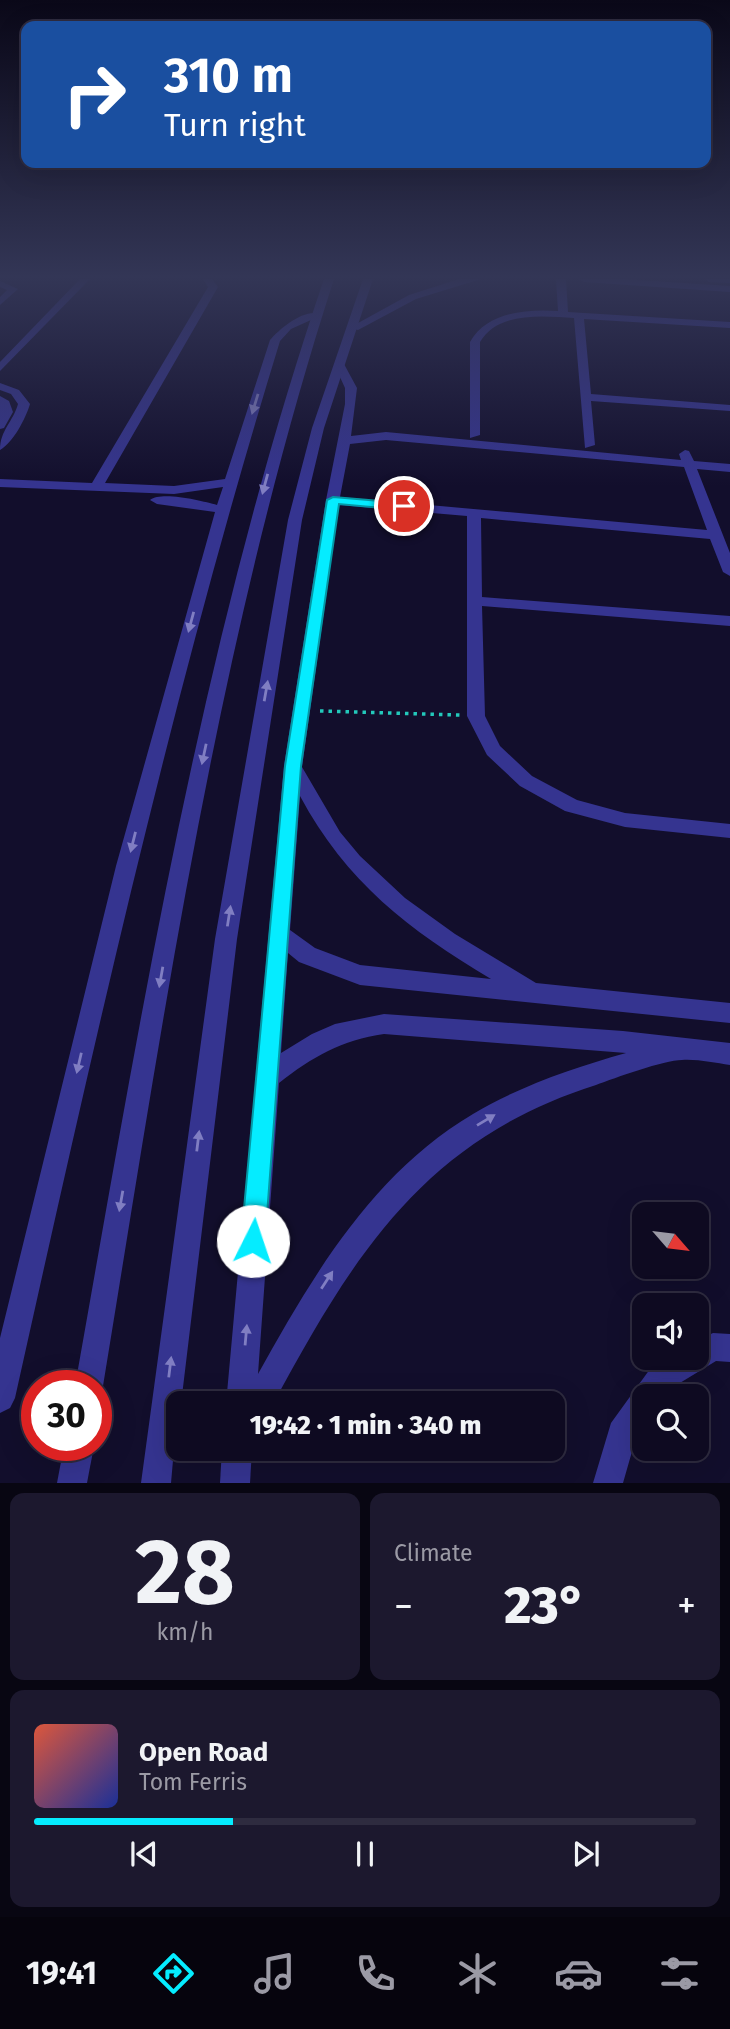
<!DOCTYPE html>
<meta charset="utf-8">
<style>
:root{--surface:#0e0a21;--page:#1c182e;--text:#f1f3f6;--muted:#9b9aa5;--line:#2e2b3f;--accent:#05ecff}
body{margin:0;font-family:"Fira Sans",sans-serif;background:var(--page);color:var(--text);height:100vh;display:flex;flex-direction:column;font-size:26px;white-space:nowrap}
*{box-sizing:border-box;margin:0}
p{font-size:23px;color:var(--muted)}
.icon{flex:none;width:38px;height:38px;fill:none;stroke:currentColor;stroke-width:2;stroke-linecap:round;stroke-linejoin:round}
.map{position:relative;height:1483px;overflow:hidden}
.drawer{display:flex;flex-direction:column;gap:10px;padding:10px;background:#080612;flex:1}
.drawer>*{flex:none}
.top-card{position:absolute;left:21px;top:21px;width:690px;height:147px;border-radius:14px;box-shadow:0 7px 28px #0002,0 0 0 2px var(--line);background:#1a4fa0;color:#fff;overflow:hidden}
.needle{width:46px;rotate:118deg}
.controls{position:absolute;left:632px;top:1202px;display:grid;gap:14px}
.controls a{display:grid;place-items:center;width:77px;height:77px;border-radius:14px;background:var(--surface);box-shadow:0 7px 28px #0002,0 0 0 2px var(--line);font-size:35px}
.speed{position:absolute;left:21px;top:1370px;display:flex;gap:14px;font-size:35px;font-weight:700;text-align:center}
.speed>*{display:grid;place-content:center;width:91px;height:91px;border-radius:50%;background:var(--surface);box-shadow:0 7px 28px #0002,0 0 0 2px var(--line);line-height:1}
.speed .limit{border:10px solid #d22;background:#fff;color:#111}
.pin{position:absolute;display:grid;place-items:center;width:60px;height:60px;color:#fff;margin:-30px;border:4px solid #fff;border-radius:50%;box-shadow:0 2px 7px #0007}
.me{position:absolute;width:77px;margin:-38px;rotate:4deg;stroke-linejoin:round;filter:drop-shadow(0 0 5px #0008)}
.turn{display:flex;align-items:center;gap:24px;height:147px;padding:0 28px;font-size:32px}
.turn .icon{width:91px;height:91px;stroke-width:2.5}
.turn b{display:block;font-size:49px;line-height:60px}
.big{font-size:52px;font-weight:800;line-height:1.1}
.drawer .tile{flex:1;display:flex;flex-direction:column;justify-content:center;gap:10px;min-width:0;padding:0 24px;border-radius:14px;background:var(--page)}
.drawer .dial{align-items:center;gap:0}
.dial b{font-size:91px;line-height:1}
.song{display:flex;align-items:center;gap:21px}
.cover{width:84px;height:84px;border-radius:10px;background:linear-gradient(135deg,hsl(10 70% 55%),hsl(230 70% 35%))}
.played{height:7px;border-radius:4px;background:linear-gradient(90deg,var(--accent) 30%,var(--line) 30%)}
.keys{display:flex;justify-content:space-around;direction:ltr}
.heat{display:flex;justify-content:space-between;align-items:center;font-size:38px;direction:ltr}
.drawer .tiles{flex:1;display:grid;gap:10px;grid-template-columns:1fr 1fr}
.tile:last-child{grid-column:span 2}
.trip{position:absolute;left:166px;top:1391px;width:399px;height:70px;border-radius:14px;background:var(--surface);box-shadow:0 7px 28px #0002,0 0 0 2px var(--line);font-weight:800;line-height:70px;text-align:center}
.tabs{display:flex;height:112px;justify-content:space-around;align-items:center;background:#06040d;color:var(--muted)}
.tabs .icon{width:49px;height:49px}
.tabs .on{color:var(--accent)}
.tabs b{font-size:32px;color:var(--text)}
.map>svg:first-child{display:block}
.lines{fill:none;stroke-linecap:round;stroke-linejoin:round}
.path{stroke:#23c9bb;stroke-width:3.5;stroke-dasharray:3.5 5;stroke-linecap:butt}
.minor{fill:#353490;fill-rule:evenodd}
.tertiary{fill:#353490;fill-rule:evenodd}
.oneway{fill:#807ec2}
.route{fill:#05ecff;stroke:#0399a6;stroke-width:2}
</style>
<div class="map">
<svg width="730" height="1483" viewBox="0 0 730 1483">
<rect width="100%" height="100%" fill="#120e2c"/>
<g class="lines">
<polyline class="path" points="320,711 460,715"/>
<g class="minor">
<polygon points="80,279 90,279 0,371 0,362"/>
<path d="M 203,279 L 212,279 L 218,287 L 105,483 L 174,486 L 225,479 L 270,340 C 280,328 307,306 322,315 L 291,329 L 280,341 C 173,689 94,1043 15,1398 L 10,1408 L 0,1413 L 0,1338 L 116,866 L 215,512 L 157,504 L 150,500 C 162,491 202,501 217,505 L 223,487 L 174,494 L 0,487 L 0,479 L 92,483 L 208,287 Z"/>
<polygon points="459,279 481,279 416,299 358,330 349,328 409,295"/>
<path d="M 556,279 L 566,279 L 568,312 L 730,322 L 730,328 L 584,319 L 591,394 L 730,405 L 730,411 L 591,401 L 595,445 L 585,448 L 574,318 C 544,316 498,311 480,342 L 480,435 L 470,438 L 470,342 C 487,312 526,309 558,311 Z"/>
<polygon points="579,279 622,279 730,286 730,292 584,282"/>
<polygon points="0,281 18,289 0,305 0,297 7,290 0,287"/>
<path d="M 336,364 L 344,364 L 357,388 L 351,436 L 386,432 L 681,460 L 679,454 L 685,450 L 689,451 L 694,461 L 730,464 L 730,472 L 697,469 L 730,553 L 730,576 L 723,572 L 710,539 L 481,518 L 482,597 L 730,616 L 730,626 L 482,606 L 485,716 L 500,746 L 532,776 L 577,800 L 625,813 L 730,824 L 730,838 L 625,827 L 565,811 L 520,786 L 487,755 L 467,716 L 467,516 L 339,505 L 302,767 L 340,832 L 360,856 L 405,898 L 455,934 L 536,983 L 730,1003 L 730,1023 L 360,985 L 299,962 L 288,953 L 281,1053 L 312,1034 L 335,1024 L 384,1014 L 623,1031 L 730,1043 L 730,1065 C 715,1063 698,1059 682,1060 C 664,1060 615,1078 596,1085 C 425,1139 354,1254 273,1404 L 226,1404 L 284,766 L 326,500 L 345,404 L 345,388 L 335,366 ZM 386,440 L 684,467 L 707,530 L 340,497 L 350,444 ZM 300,796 C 346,882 409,930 491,979 L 360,965 L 315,948 L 290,930 ZM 384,1034 L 626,1053 C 573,1068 520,1086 473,1114 C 373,1173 313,1275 258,1374 L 279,1083 C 312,1057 342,1040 384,1034 Z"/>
<path d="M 0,383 L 19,390 L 30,404 C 26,418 13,443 0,450 C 0,430 13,422 18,404 L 11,394 L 0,390 Z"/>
<polygon points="0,396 9,401 13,412 4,428 0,429"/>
<polygon points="713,1333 730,1334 730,1362 716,1361 670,1389 665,1396 644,1396 644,1428 635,1441 623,1483 593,1483 611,1423 650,1369 668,1358 696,1358 696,1341"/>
<polygon points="222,1449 252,1449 250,1483 220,1483"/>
</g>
<g class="tertiary">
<path d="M 324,279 L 334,279 C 218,638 164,1014 103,1386 L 96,1397 L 96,1386 L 75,1386 C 141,1014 202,638 324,279 Z"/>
<polygon points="363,279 373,279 324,428 302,520 237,939 181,1404 178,1404 171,1483 141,1483 215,939 288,520 312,428"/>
<polygon points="705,279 730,279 730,283 709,282"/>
<polygon points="64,1446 94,1446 87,1483 57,1483"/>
</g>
</g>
<defs><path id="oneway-solid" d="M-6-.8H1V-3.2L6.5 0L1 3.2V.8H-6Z" transform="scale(1.75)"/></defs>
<g class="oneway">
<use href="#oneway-solid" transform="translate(255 404) rotate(107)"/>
<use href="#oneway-solid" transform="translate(265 484) rotate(105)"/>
<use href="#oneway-solid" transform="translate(191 622) rotate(105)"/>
<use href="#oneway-solid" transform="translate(266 691) rotate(-80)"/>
<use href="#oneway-solid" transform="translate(204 754) rotate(102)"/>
<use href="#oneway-solid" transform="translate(133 842) rotate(104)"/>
<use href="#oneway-solid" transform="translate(229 916) rotate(-81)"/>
<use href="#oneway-solid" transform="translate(161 977) rotate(100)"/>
<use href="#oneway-solid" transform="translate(79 1063) rotate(103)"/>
<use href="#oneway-solid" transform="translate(486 1120) rotate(-31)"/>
<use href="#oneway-solid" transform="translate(198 1141) rotate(-83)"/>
<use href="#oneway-solid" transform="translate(121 1201) rotate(100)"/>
<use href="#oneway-solid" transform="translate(327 1280) rotate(-57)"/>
<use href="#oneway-solid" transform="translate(246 1335) rotate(-85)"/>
<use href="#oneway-solid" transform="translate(170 1367) rotate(-83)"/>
</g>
<linearGradient id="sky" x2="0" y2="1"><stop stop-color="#0a0818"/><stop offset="0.57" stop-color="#333656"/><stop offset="1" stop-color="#333656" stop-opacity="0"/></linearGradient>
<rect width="730" height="486" fill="url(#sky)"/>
<polygon class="route" points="333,497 404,503 410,506 404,510 339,504 301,766 265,1241 262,1250 253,1253 245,1250 241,1241 285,766 327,500"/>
</svg>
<div class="controls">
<a><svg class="needle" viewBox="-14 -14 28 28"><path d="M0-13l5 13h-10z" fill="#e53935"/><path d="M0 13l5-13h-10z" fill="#9b9aa5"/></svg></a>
<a><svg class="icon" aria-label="sound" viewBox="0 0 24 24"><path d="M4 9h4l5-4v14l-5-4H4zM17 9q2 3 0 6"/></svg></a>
<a><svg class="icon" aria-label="search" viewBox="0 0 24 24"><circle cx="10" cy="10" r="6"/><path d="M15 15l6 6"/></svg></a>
</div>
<div class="speed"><div class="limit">30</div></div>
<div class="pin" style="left:404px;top:506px;background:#d93025"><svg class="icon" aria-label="arrive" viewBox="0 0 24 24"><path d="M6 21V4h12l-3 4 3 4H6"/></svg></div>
<svg class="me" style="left:253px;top:1241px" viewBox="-20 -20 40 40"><circle r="19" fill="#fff"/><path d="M0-13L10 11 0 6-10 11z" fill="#05ecff"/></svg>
<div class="trip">19:42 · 1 min · 340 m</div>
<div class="top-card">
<div class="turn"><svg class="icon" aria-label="right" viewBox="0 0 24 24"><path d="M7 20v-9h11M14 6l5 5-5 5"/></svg><div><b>310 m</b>Turn right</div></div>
</div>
</div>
<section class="drawer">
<div class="tiles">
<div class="tile dial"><b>28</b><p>km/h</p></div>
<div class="tile"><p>Climate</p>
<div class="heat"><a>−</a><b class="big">23°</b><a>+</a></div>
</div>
<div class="tile">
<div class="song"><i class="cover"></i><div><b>Open Road</b><p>Tom Ferris</p></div></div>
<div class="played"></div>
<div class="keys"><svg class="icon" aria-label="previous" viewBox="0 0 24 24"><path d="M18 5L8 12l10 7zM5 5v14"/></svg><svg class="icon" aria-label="pause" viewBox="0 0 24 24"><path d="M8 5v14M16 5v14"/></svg><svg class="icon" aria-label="next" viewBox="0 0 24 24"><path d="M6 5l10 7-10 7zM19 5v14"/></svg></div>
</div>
</div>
</section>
<nav class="tabs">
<b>19:41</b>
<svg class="icon on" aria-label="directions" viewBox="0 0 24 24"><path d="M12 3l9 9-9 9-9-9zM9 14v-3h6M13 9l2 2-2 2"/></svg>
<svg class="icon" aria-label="music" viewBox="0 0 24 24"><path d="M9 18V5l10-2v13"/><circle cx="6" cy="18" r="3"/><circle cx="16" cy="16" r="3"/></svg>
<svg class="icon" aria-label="phone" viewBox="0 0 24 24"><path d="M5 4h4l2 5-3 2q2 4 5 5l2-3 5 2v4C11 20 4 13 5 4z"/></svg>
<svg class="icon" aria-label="climate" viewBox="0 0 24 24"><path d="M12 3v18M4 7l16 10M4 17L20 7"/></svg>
<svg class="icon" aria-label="car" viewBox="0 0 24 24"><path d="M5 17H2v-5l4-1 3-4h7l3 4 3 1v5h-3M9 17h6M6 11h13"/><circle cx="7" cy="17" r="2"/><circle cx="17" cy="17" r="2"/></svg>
<svg class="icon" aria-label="filters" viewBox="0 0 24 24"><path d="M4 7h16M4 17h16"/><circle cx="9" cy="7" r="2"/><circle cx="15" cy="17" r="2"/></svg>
</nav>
